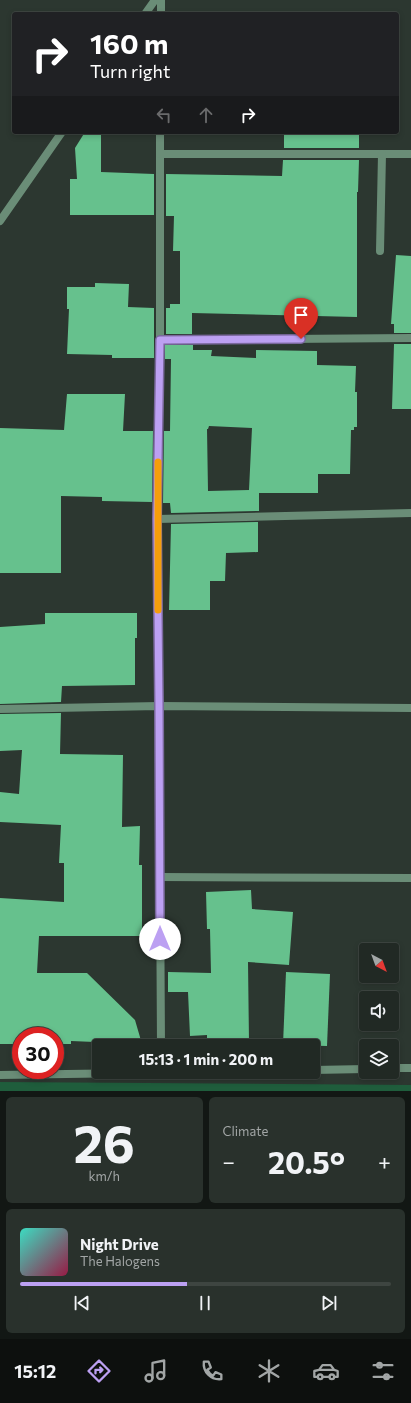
<!DOCTYPE html>
<meta charset="utf-8">
<style>
:root{--surface:#212924;--page:#29312c;--text:#f1f3f6;--muted:#a2a6a6;--line:#3e4541;--accent:#bca0f2}
body{margin:0;font-family:Commissioner,sans-serif;background:var(--page);color:var(--text);height:100vh;display:flex;flex-direction:column;font-size:15px;white-space:nowrap}
*{box-sizing:border-box;margin:0}
p{font-size:13px;color:var(--muted)}
.icon{flex:none;width:22px;height:22px;fill:none;stroke:currentColor;stroke-width:2;stroke-linecap:round;stroke-linejoin:round}
.map{position:relative;height:1091px;overflow:hidden}
.drawer{display:flex;flex-direction:column;gap:6px;padding:6px;background:#121714;flex:1}
.drawer>*{flex:none}
.top-card{position:absolute;left:12px;top:12px;width:387px;height:122px;border-radius:4px;box-shadow:0 2px 6px #0003,0 0 0 1px var(--line);background:#202124;color:#fff;overflow:hidden}
.needle{width:26px;rotate:139deg}
.fabs{position:absolute;left:359px;top:943px;display:grid;gap:8px}
.fabs a{display:grid;place-items:center;width:40px;height:40px;border-radius:4px;background:var(--surface);box-shadow:0 2px 6px #0003,0 0 0 1px var(--line);font-size:20px}
.speed{position:absolute;left:12px;top:1027px;display:flex;gap:8px;font-size:20px;font-weight:700;text-align:center}
.speed>*{display:grid;place-content:center;width:52px;height:52px;border-radius:50%;background:var(--surface);box-shadow:0 2px 6px #0003,0 0 0 1px var(--line);line-height:1}
.speed .limit{border:6px solid #d22;background:#fff;color:#111}
.pin{position:absolute;display:grid;place-items:center;width:34px;height:34px;color:#fff;margin:-41px -17px;border-radius:50% 50% 50% 0;rotate:-45deg;box-shadow:0 0 4px #0007}
.pin .icon{rotate:45deg}
.me{position:absolute;width:44px;margin:-22px;rotate:0deg;stroke-linejoin:round;filter:drop-shadow(0 0 3px #0008)}
.turn{display:flex;align-items:center;gap:14px;height:84px;padding:0 12px;font-size:18px}
.turn .icon{width:52px;height:52px;stroke-width:2.5}
.turn b{display:block;font-size:28px;line-height:34px}
.lanes{display:flex;align-items:center;height:38px;padding:0 12px;background:#0003;justify-content:center;gap:20px;direction:ltr}
.lanes .off{opacity:.35}
.big{font-size:30px;font-weight:700;line-height:1.1}
.drawer .tile{flex:1;display:flex;flex-direction:column;justify-content:center;gap:6px;min-width:0;padding:0 14px;border-radius:6px;background:var(--page)}
.drawer .dial{align-items:center;gap:0}
.dial b{font-size:52px;line-height:1}
.song{display:flex;align-items:center;gap:12px}
.cover{width:48px;height:48px;border-radius:6px;background:linear-gradient(135deg,hsl(170 70% 55%),hsl(340 70% 35%))}
.played{height:4px;border-radius:2px;background:linear-gradient(90deg,var(--accent) 45%,var(--line) 45%)}
.keys{display:flex;justify-content:space-around;direction:ltr}
.heat{display:flex;justify-content:space-between;align-items:center;font-size:22px;direction:ltr}
.drawer .tiles{flex:1;display:grid;gap:6px;grid-template-columns:1fr 1fr}
.tile:last-child{grid-column:span 2}
.trip{position:absolute;left:92px;top:1039px;width:228px;height:40px;border-radius:4px;background:var(--surface);box-shadow:0 2px 6px #0003,0 0 0 1px var(--line);font-weight:700;line-height:40px;text-align:center}
.dock{display:flex;height:64px;justify-content:space-around;align-items:center;background:#0d100e;color:var(--muted)}
.dock .icon{width:28px;height:28px}
.dock .on{color:var(--accent)}
.dock b{font-size:18px;color:var(--text)}
.map>svg:first-child{display:block}
.green{fill:#1f5d3c}
.building{fill:#66c18d;fill-rule:evenodd}
.lines{fill:none;stroke-linecap:round;stroke-linejoin:round}
.street{stroke:#6a8d77;stroke-width:8}
.route-casing{stroke:#7a689d;stroke-width:10}
.route{stroke:#bca0f2;stroke-width:7}
.slow{stroke:#f59e0b;stroke-width:7}
</style>
<div class="map">
<svg width="411" height="1091" viewBox="0 0 411 1091">
<rect width="100%" height="100%" fill="#2c3730"/>
<polygon class="green" points="0,1082 411,1085 411,1091 0,1091"/>
<g class="building">
<polygon points="85,132 101,132 101,172 154,174 154,215 70,215 70,179 77,179 75,148"/>
<rect x="284" y="132" width="75" height="16"/>
<polygon points="283,160 359,160 358,192 357,192 357,317 192,313 192,334 166,334 166,308 170,308 170,304 180,304 180,251 173,251 174,216 166,216 166,174 282,176"/>
<polygon points="396,255 411,256 411,333 394,333 394,324 391,324"/>
<polygon points="95,283 129,284 128,307 154,308 154,358 112,358 112,355 67,354 69,309 67,309 67,287 95,287"/>
<polygon points="394,344 411,344 411,409 392,409"/>
<path d="M 165,345 L 193,345 L 193,350 L 212,350 L 211,356 L 256,358 L 256,350 L 317,351 L 317,365 L 356,366 L 355,392 L 357,392 L 357,427 L 354,427 L 354,430 L 351,430 L 350,474 L 318,474 L 318,493 L 259,493 L 259,511 L 171,513 L 170,503 L 163,503 L 164,431 L 170,431 L 171,359 L 165,359 ZM 209,426 L 252,428 L 249,490 L 208,491 L 207,429 L 208,429 Z"/>
<polygon points="67,394 125,394 123,431 153,431 152,502 102,501 102,497 61,496 61,573 0,573 0,428 64,430"/>
<polygon points="258,522 258,552 226,553 225,581 210,581 210,610 169,610 171,524"/>
<polygon points="45,613 137,613 137,638 135,638 135,685 62,686 61,702 0,704 0,627 45,624"/>
<polygon points="61,713 60,754 123,755 122,827 140,826 139,865 142,865 142,936 39,936 37,973 87,973 135,1020 142,1044 71,1041 71,1044 55,1044 55,1036 21,1036 21,1044 0,1044 0,898 64,902 64,863 59,863 61,825 0,822 0,792 19,794 22,750 0,751 0,714"/>
<polygon points="251,890 252,909 293,912 289,965 248,962 249,1042 207,1043 207,1035 190,1036 188,992 168,992 168,972 211,973 210,929 207,929 206,892"/>
<polygon points="286,972 330,974 327,1046 283,1045"/>
</g>
<g class="lines">
<g class="street">
<polyline points="145,14 155,0"/>
<polyline points="161,14 161,0"/>
<polyline points="160,132 160,340 157,519 159,706 161,1046"/>
<polyline points="160,154 411,154"/>
<polyline points="0,221 62,132"/>
<polyline points="380,251 382,154"/>
<polyline points="160,340 411,338"/>
<polyline points="157,519 411,513"/>
<polyline points="0,709 159,706 411,708"/>
<polyline points="159,877 411,878"/>
<polyline points="392,1068 411,1068"/>
<polyline points="313,1070 366,1069"/>
<polyline points="0,1075 200,1072"/>
</g>
</g>
<g class="lines">
<g class="route-casing">
<polyline id="route" points="160,939 159,706 157,519 160,340 301,339"/>
</g>
<use href="#route" class="route"/>
<polyline class="slow" points="158,462 158,610"/>
</g>
</svg>
<div class="fabs">
<a><svg class="needle" viewBox="-14 -14 28 28"><path d="M0-13l5 13h-10z" fill="#e53935"/><path d="M0 13l5-13h-10z" fill="#a2a6a6"/></svg></a>
<a><svg class="icon" aria-label="sound" viewBox="0 0 24 24"><path d="M4 9h4l5-4v14l-5-4H4zM17 9q2 3 0 6"/></svg></a>
<a><svg class="icon" aria-label="layers" viewBox="0 0 24 24"><path d="M12 4l9 5-9 5-9-5zM3 14l9 5 9-5"/></svg></a>
</div>
<div class="speed"><div class="limit">30</div></div>
<div class="pin" style="left:301px;top:339px;background:#d93025"><svg class="icon" aria-label="arrive" viewBox="0 0 24 24"><path d="M6 21V4h12l-3 4 3 4H6"/></svg></div>
<svg class="me" style="left:160px;top:939px" viewBox="-20 -20 40 40"><circle r="19" fill="#fff"/><path d="M0-13L10 11 0 6-10 11z" fill="#bca0f2"/></svg>
<div class="trip">15:13 · 1 min · 200 m</div>
<div class="top-card">
<div class="turn"><svg class="icon" aria-label="right" viewBox="0 0 24 24"><path d="M7 20v-9h11M14 6l5 5-5 5"/></svg><div><b>160 m</b>Turn right</div></div>
<div class="lanes"><svg class="icon off" aria-label="left" viewBox="0 0 24 24"><path d="M17 20v-9H6M10 6l-5 5 5 5"/></svg><svg class="icon off" aria-label="ahead" viewBox="0 0 24 24"><path d="M12 20V5M6 11l6-6 6 6"/></svg><svg class="icon" aria-label="right" viewBox="0 0 24 24"><path d="M7 20v-9h11M14 6l5 5-5 5"/></svg></div>
</div>
</div>
<section class="drawer">
<div class="tiles">
<div class="tile dial"><b>26</b><p>km/h</p></div>
<div class="tile"><p>Climate</p>
<div class="heat"><a>−</a><b class="big">20.5°</b><a>+</a></div>
</div>
<div class="tile">
<div class="song"><i class="cover"></i><div><b>Night Drive</b><p>The Halogens</p></div></div>
<div class="played"></div>
<div class="keys"><svg class="icon" aria-label="previous" viewBox="0 0 24 24"><path d="M18 5L8 12l10 7zM5 5v14"/></svg><svg class="icon" aria-label="pause" viewBox="0 0 24 24"><path d="M8 5v14M16 5v14"/></svg><svg class="icon" aria-label="next" viewBox="0 0 24 24"><path d="M6 5l10 7-10 7zM19 5v14"/></svg></div>
</div>
</div>
</section>
<nav class="dock">
<b>15:12</b>
<svg class="icon on" aria-label="directions" viewBox="0 0 24 24"><path d="M12 3l9 9-9 9-9-9zM9 14v-3h6M13 9l2 2-2 2"/></svg>
<svg class="icon" aria-label="music" viewBox="0 0 24 24"><path d="M9 18V5l10-2v13"/><circle cx="6" cy="18" r="3"/><circle cx="16" cy="16" r="3"/></svg>
<svg class="icon" aria-label="phone" viewBox="0 0 24 24"><path d="M5 4h4l2 5-3 2q2 4 5 5l2-3 5 2v4C11 20 4 13 5 4z"/></svg>
<svg class="icon" aria-label="climate" viewBox="0 0 24 24"><path d="M12 3v18M4 7l16 10M4 17L20 7"/></svg>
<svg class="icon" aria-label="car" viewBox="0 0 24 24"><path d="M5 17H2v-5l4-1 3-4h7l3 4 3 1v5h-3M9 17h6M6 11h13"/><circle cx="7" cy="17" r="2"/><circle cx="17" cy="17" r="2"/></svg>
<svg class="icon" aria-label="filters" viewBox="0 0 24 24"><path d="M4 7h16M4 17h16"/><circle cx="9" cy="7" r="2"/><circle cx="15" cy="17" r="2"/></svg>
</nav>
